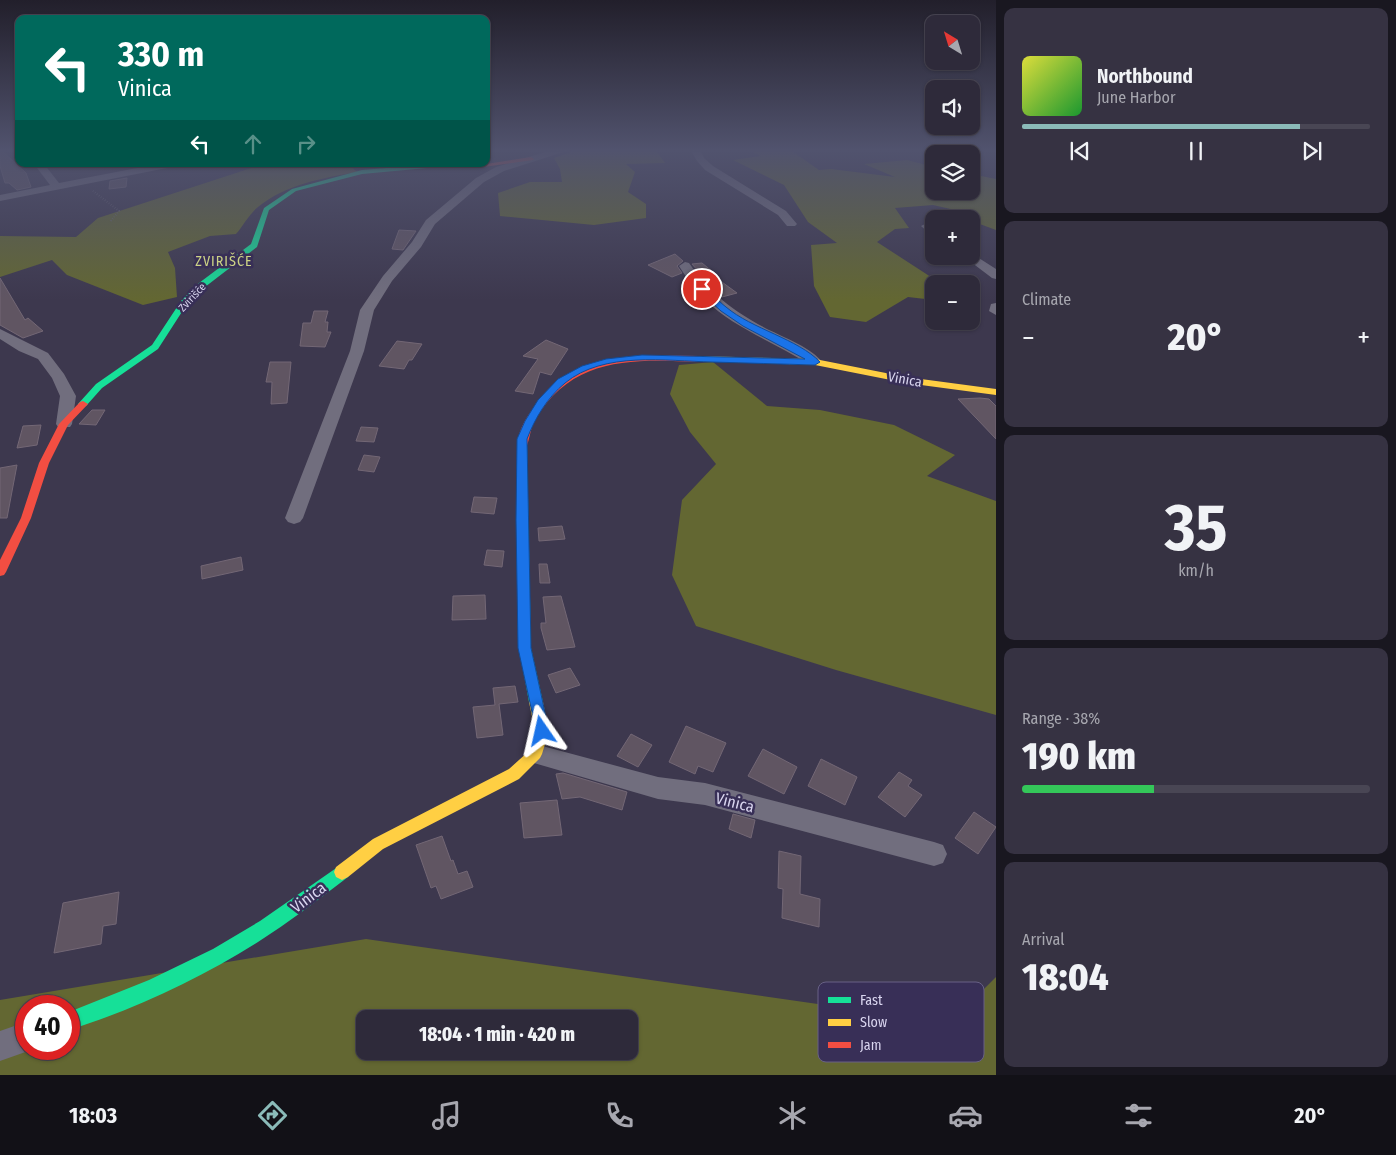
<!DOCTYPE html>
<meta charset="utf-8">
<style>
:root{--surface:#2e2a3a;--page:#363242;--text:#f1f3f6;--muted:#a7a7af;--line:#494654;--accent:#8bbbb9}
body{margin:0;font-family:"Fira Sans Condensed",sans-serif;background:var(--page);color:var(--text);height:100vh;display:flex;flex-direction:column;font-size:19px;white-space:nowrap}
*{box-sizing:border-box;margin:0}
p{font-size:16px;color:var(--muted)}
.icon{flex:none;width:28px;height:28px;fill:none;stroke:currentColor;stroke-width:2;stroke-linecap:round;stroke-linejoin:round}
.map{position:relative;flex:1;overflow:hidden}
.details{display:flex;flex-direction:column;gap:8px;padding:8px;background:#191720;width:400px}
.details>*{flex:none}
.banner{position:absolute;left:15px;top:15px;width:475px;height:152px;border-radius:10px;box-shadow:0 1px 4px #0004,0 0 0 1px var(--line);background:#00695c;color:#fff;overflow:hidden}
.needle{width:32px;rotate:322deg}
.fabs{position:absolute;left:925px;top:15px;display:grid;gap:10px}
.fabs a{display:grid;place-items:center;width:55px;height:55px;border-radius:10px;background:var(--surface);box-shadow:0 1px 4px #0004,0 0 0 1px var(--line);font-size:25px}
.speed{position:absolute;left:15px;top:995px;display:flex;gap:10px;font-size:25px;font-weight:700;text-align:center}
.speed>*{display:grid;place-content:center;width:65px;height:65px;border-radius:50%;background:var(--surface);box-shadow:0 1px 4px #0004,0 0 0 1px var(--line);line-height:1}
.speed .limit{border:8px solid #d22;background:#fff;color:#111}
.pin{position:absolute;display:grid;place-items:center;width:42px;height:42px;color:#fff;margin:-21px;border:2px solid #fff;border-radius:50%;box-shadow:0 1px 5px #0007}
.me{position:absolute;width:55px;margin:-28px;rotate:349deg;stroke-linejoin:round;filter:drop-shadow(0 0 4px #0008)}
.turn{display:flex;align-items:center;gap:18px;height:105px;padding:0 20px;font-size:22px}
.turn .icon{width:65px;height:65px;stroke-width:2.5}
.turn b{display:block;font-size:35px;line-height:42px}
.lanes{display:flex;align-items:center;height:48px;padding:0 20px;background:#0003;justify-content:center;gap:25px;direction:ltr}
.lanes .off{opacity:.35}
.big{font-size:38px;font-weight:800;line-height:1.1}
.details .card{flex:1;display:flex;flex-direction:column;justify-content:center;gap:8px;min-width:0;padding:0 18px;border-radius:10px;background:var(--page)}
.details .dial{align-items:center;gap:0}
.dial b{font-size:65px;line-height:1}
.song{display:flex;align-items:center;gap:15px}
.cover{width:60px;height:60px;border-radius:8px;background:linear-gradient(135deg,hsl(60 70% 55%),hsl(130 70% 35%))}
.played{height:5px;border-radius:2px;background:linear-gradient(90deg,var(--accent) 80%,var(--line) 80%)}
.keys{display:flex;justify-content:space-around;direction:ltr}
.heat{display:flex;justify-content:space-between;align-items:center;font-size:28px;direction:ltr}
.charge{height:8px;border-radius:4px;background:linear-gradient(90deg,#34c759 38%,var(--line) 0)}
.trip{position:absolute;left:356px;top:1010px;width:282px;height:50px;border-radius:10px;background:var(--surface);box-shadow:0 1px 4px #0004,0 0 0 1px var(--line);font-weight:800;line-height:50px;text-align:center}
.dock{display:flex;height:80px;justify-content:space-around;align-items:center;background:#121117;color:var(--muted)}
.dock .icon{width:35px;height:35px}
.dock .selected{color:var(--accent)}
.dock b{font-size:22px;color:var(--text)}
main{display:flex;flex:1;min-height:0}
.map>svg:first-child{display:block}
.forest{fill:#636732;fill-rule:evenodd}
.building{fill:#605562;stroke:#736775}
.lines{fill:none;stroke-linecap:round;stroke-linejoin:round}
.path{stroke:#6f6c7b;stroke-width:2;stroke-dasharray:0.5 2;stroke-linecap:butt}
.street{fill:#716e7e;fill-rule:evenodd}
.fast{fill:#16e098;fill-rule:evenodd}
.slow{fill:#ffcf43;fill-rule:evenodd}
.jam{fill:#f24e42;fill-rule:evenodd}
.route{fill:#1a73e8;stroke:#114b97}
.labels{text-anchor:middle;stroke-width:5;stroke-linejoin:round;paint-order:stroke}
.far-street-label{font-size:11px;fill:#d9d5ef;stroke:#382f57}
.far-quarter-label{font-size:14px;letter-spacing:1px;fill:#ccd385;stroke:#382f57}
.street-label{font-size:14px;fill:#d9d5ef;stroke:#382f57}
.near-street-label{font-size:16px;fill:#d9d5ef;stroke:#382f57}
.key{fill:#382f57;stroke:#686185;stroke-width:1}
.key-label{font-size:14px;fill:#d9d5ef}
</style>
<main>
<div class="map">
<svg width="996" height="1075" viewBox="0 0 996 1075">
<rect width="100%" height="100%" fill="#3d384e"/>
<g class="forest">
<polygon points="655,149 665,163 626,164 635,172 628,192 646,204 646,218 594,225 500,216 498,193 530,182 562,182 560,169 554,158 581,149"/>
<polygon points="749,149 789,149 819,170 831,169 895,177 864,164 907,160 934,167 934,191 971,191 971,174 996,179 996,230 977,223 955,210 933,205 895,208 909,228 895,229 877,242 934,279 935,284 934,284 934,300 908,297 866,322 830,317 814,286 811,245 837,243 808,222 784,185 733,160 760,156"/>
<path d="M 264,164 L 348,164 L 357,172 C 323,178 286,184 258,207 C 250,213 243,226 236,234 L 210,236 L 168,252 L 175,268 L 177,297 L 143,305 L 67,275 L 52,260 L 0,277 L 0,236 L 76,237 L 98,218 Z"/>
<polygon points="713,362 767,406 820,410 894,425 955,455 927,476 996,501 996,715 836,670 696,626 672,575 682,500 716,464 690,432 670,394 679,365"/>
<path d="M 366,939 L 950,1023 L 996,977 L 996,1075 L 0,1075 L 0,1000 ZM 26,1006 L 69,1006 L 69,1049 L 26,1049 ZM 365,1019 L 630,1019 L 630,1051 L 365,1051 Z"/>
</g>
<g class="building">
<polygon points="0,149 26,173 31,187 17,190 9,183 5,183 0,166"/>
<polygon points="127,178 126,187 109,189 110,181"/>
<polygon points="399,230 416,231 403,250 392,249"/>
<polygon points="675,254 683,261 677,266 682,273 672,277 648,265"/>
<polygon points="702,263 718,276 715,277 737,293 722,297 717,293 692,264"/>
<polygon points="0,278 25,320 28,318 43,331 23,338 0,325"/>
<polygon points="314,311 328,311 325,322 328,322 327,332 331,332 325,347 300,346 303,323 311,323"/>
<polygon points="546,340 568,349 551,375 540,372 533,394 515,391 538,359 523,356"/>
<polygon points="397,341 422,344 412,360 409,360 404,369 379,366"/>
<polygon points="270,362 291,362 287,403 271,404 272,382 266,382"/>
<polygon points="980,398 989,399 996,406 996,439 958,399"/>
<polygon points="92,410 105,410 96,425 79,424"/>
<polygon points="41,425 37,445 17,448 23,426"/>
<polygon points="361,427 378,428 374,442 356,441"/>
<polygon points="364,455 380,457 374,472 358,470"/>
<polygon points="17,465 7,518 0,518 0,468"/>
<polygon points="474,497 497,498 494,514 471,512"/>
<polygon points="562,526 565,539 539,541 538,528"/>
<polygon points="487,550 504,551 502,567 484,565"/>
<polygon points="241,557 243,570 202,579 201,566"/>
<polygon points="539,564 547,564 550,583 540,583"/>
<polygon points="485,595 486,619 452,620 453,596"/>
<polygon points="561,596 575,647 547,650 541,628 541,623 546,623 543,597"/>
<polygon points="570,668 580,685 556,693 548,675"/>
<polygon points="515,686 518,702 499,704 503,735 477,738 473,707 495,705 493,688"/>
<polygon points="686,726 726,743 713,772 698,766 695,774 669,762"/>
<polygon points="631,734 652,745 638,767 617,756"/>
<polygon points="763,749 797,767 784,794 748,776"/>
<polygon points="821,759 857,777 845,805 808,786"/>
<polygon points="899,772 912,780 908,786 922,795 905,817 878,797"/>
<polygon points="563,773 627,792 622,810 580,797 562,799 556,774"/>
<polygon points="557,800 562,835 524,838 520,803"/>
<polygon points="974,812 996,827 978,854 955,838"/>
<polygon points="733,814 755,820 751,838 729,829"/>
<polygon points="442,836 451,861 453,860 458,874 467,871 473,887 441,899 436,886 431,888 416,845"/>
<polygon points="779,851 801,856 800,894 820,899 819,927 782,918 783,889 778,888"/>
<polygon points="119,892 116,924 103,926 101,944 54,953 63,903"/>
</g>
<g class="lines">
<polyline class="path" points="93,191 119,211 110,222"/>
<g class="street">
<polygon points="555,149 573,149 504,171 484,182 435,224 421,247 392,281 374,310 364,351 303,518 300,522 294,524 288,522 285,518 350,351 360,310 383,276 412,242 426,220 476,178 496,167"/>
<polygon points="690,149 700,149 704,158 713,166 786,211 797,224 795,226 787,226 778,215 705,170 697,161"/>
<polygon points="34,164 44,164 59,183 158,164 177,164 172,167 0,201 0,195 50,185"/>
<polygon points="927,223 934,226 934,235 930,234 921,226"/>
<polygon points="971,253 996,269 996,279 992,278 963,256 971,256"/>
<path d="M 685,262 L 689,263 C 712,296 735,312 769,330 C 784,337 813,349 822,362 L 820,365 L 810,365 C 776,343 734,328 705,300 C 694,290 687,278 679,266 Z"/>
<polygon points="996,303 996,315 989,311 991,304"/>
<polygon points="0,329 48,353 64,374 76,396 72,424 70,427 58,427 56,424 60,396 52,378 38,359 19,351 0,339"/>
<polygon points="535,744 658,777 705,783 934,842 943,845 947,854 943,863 934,866 705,805 658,799 527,761 523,754 527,747"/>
<polygon points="26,1022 26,1049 34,1049 0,1061 0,1031"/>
</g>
<g class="fast">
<polygon points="436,164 438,165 438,167 362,174 296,191 269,210 257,247 205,287 187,304 158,349 102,388 86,406 83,407 78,404 96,384 152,345 181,301 199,283 251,244 264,208 292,189 362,170"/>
<polygon points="522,443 527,446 531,648 543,702 541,706 536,708 531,706 529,702 519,648 517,446"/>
<path d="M 342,864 L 348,867 L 350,872 L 348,877 C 318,900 289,922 258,942 C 201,978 133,1010 69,1030 L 69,1012 L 149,980 L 213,949 L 260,921 Z"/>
</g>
<g class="slow">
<polygon points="698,356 815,359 906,377 996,389 996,395 906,383 815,365 695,361 694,359"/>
<polygon points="536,696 541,698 543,702 549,731 542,754 540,758 519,779 383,849 348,877 342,880 336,877 334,872 336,867 373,839 509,769 529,751 535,731 529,702 531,698"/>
</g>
<g class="jam">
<polygon points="531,157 534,159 533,160 483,167 436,168 433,166 436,164 486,164"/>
<path d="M 653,355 L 698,356 L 702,359 L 698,362 C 634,359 572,356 535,420 C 530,429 530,439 526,448 L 518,448 L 517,446 C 518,429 528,414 539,401 C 570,364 605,357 653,355 Z"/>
<polygon points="83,401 88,404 68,425 49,463 31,518 6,572 4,575 0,576 0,560 21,518 39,463 59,424 80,402"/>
</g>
</g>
<linearGradient id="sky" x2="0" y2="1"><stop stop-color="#221f2b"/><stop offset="0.5" stop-color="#51536e"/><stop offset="1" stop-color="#51536e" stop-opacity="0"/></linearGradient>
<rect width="996" height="300" fill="url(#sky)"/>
<path class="route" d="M 702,287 C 711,291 718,301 726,307 C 752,329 798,339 820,362 L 815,365 C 781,364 747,363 712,362 C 666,361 604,351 565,383 C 547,398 535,418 527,439 L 531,648 L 549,731 L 547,735 L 542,737 L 537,735 L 518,648 L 516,520 L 517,439 L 525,421 L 538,400 L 558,379 L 582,366 L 606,359 L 642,355 L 805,359 L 743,326 L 721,311 L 699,291 L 699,288 Z"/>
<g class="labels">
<g class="far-street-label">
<text transform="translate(192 297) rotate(-47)" y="4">Zvirišće</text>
</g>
<g class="far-quarter-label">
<text x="224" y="266">ZVIRIŠĆE</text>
</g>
<g class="street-label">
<text transform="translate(905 379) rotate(10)" y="5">Vinica</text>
</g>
<g class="near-street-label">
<text transform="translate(735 802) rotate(14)" y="6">Vinica</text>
<text transform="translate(308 897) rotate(-37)" y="6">Vinica</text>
</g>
</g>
<rect x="818" y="982" width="166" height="80" rx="8" class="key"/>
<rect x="828" y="997" width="23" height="6" fill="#16e098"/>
<rect x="828" y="1019" width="23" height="7" fill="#ffcf43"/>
<rect x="828" y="1042" width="23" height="6" fill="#f24e42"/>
<g class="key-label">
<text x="860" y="1005">Fast</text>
<text x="860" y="1027">Slow</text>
<text x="860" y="1050">Jam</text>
</g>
</svg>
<div class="fabs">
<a><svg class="needle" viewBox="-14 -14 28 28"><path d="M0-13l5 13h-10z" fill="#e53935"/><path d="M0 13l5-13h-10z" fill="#a7a7af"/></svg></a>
<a><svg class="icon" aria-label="sound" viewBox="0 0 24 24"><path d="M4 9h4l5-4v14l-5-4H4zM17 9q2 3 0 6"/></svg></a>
<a><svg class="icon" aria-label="layers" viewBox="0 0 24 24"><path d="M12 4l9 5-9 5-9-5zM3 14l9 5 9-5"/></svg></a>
<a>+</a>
<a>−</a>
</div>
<div class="speed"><div class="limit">40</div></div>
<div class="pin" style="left:702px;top:289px;background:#d93025"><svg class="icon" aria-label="arrive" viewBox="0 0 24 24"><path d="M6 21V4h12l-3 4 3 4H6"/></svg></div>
<svg class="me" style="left:542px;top:731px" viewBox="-20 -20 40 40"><path d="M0-17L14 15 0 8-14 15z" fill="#1a73e8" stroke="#fff" stroke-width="4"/></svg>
<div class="trip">18:04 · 1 min · 420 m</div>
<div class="banner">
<div class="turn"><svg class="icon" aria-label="left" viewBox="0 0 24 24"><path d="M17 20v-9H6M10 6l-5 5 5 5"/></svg><div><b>330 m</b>Vinica</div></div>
<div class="lanes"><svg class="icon" aria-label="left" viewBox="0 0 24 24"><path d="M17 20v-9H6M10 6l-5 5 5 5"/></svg><svg class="icon off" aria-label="ahead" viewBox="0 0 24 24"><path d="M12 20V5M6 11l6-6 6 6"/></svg><svg class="icon off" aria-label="right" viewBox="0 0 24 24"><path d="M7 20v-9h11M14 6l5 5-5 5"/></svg></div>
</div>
</div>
<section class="details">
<div class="card">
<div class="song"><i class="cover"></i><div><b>Northbound</b><p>June Harbor</p></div></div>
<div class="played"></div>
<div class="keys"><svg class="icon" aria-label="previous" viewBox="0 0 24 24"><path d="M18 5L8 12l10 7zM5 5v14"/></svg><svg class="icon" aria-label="pause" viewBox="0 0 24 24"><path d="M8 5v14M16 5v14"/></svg><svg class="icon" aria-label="next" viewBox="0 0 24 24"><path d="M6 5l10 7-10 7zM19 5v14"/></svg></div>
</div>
<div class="card"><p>Climate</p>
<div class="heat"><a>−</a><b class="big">20°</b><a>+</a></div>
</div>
<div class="card dial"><b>35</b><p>km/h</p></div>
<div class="card"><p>Range · 38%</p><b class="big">190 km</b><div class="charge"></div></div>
<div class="card"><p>Arrival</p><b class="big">18:04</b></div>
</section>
</main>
<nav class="dock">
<b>18:03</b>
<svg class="icon selected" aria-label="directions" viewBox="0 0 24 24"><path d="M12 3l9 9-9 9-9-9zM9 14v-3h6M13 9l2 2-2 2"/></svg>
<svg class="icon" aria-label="music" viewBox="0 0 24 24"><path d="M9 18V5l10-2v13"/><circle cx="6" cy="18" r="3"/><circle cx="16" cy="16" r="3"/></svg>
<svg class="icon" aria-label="phone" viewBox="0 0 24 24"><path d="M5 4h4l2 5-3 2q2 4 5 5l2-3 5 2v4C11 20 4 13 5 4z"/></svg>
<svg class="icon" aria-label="climate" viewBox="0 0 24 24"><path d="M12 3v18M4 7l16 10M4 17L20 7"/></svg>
<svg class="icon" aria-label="car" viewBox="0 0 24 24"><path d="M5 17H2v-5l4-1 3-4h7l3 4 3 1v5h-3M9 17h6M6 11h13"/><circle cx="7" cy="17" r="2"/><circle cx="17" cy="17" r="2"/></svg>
<svg class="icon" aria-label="filters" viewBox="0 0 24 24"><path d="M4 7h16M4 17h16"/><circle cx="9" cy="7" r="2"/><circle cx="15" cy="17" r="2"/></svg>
<b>20°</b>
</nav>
